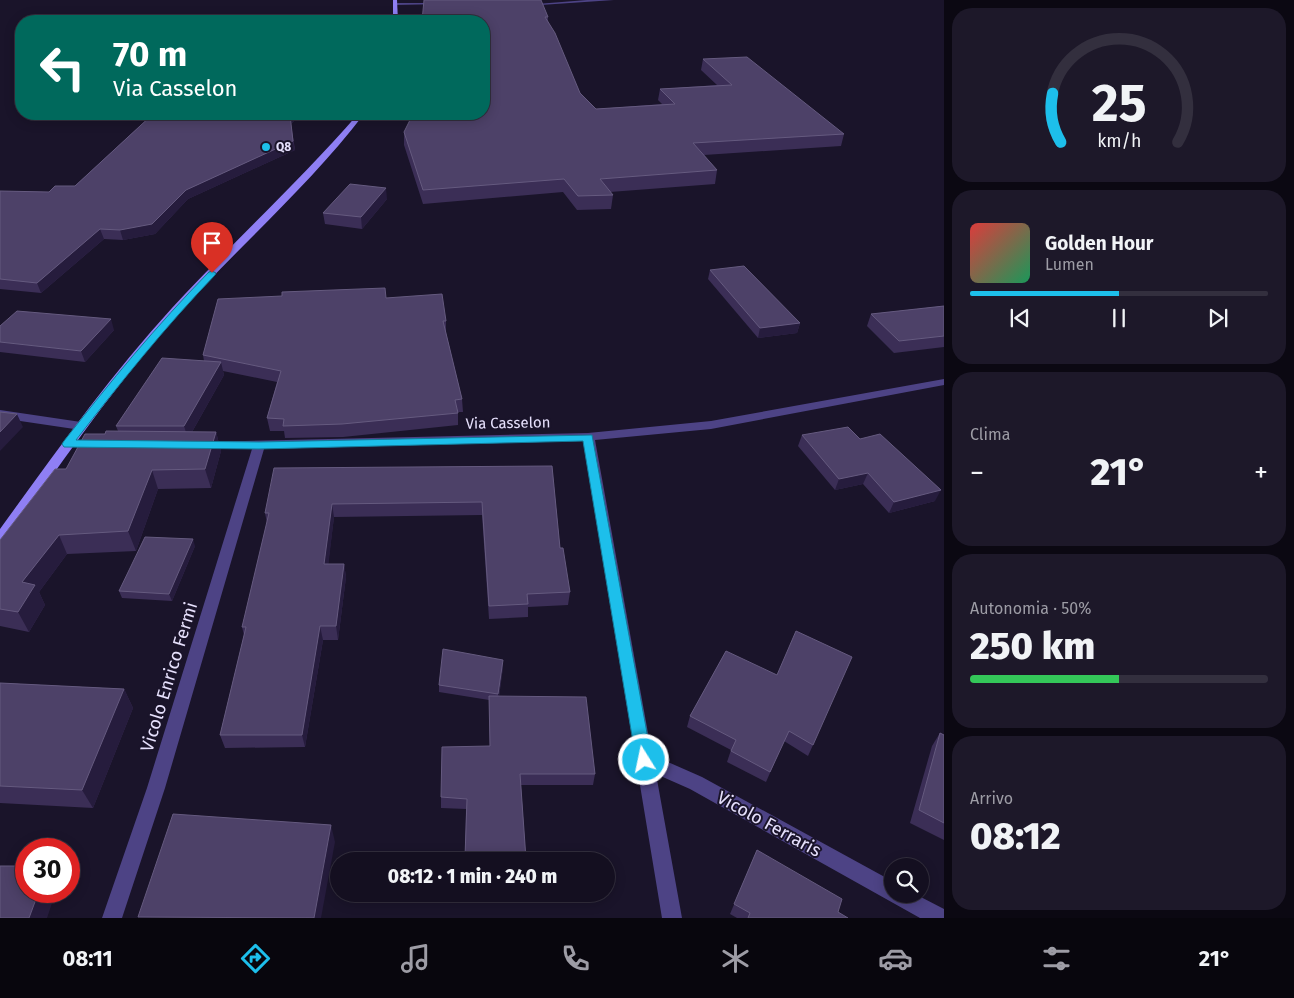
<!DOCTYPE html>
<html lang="it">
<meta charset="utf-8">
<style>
:root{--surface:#140f20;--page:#1d1829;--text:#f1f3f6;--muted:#9d9ca5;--line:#332f3e;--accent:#1dbfeb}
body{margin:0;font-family:"Fira Sans",sans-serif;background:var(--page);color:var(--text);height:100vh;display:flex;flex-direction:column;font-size:19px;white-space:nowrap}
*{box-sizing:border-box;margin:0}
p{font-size:16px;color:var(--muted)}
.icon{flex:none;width:28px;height:28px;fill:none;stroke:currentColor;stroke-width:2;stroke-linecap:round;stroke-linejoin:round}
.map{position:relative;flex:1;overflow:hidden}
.drawer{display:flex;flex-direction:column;gap:8px;padding:8px;background:#0b0812;width:350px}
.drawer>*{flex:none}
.banner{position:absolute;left:15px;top:15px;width:475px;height:105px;border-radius:20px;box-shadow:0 2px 12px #0003,0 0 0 1px var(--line);background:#00695c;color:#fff;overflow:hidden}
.controls{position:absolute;left:884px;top:858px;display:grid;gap:10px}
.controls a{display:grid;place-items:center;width:45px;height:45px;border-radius:50%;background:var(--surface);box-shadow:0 2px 12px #0003,0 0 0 1px var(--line);font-size:25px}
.speed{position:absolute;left:15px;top:838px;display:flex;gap:10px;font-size:25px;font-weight:700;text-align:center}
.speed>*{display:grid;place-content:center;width:65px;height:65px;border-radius:50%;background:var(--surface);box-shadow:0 2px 12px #0003,0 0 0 1px var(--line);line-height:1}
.speed .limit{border:8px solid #d22;background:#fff;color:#111}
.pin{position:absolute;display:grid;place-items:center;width:42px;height:42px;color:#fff;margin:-51px -21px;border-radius:50% 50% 50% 0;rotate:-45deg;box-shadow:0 0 5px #0007}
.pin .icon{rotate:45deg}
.me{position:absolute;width:55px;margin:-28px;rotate:350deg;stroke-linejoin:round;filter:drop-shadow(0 0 4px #0008)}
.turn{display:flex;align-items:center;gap:18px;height:105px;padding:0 15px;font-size:22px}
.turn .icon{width:65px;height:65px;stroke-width:2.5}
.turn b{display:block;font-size:35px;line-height:42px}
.big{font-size:38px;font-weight:800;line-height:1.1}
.drawer .tile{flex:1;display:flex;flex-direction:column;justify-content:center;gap:8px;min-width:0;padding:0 18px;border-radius:20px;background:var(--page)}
.drawer .dial{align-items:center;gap:0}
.dial svg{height:130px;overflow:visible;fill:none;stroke:var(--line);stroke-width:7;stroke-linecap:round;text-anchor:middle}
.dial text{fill:var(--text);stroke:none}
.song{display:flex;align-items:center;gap:15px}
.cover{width:60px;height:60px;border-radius:8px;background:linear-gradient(135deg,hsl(0 70% 55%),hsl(150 70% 35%))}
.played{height:5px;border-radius:2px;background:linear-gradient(90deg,var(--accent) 50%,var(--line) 50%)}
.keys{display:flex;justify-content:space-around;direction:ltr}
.heat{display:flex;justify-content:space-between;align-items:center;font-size:28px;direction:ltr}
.charge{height:8px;border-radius:4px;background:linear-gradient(90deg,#34c759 50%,var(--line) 0)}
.trip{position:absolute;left:330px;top:852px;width:285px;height:50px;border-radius:25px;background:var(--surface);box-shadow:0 2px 12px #0003,0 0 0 1px var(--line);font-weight:800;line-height:50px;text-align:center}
.tabs{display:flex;height:80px;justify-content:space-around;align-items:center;background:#08060d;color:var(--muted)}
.tabs .icon{width:35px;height:35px}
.tabs .current{color:var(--accent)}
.tabs b{font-size:22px;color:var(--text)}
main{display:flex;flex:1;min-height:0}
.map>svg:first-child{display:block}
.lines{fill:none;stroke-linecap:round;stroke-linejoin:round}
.minor{fill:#4d4385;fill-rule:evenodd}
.secondary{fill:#8f7ff4;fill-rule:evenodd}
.wall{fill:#3b2e56}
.shaded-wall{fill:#261c3d}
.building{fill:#4d4168;stroke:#655a7f}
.route{fill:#1dbfeb;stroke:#137c99}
.poi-dot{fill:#1dbfeb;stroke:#1a142a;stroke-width:2}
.labels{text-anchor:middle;stroke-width:4;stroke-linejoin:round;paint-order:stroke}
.far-poi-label{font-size:12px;font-weight:bold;fill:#e6e0fc;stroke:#1a142a;text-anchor:start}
.street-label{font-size:15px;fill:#e6e0fc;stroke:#1a142a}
.near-street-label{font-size:18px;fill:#e6e0fc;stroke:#1a142a}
</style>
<main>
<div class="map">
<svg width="944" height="918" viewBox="0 0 944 918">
<rect width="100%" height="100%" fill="#1a142a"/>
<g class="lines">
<g class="minor">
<polygon points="587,0 614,0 526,6 524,5"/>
<polygon points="394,3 441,3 443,4 396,5"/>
<polygon points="944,379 944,385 711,429 595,440 652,755 702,777 892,881 892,894 915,894 944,909 944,918 920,918 690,789 656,774 682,918 662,918 583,441 264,449 165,788 122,918 102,918 147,788 252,449 203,449 199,448 197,445 199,442 588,433 711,421"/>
<polygon points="0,410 81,422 87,426 81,430 0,418"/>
</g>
<g class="secondary">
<polygon points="393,0 397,0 398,21 393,21"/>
<path d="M 358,114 L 364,114 C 309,186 239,246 179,313 C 115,385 60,464 5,543 L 0,544 L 0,529 C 55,453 109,377 172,308 C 233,242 299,182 358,114 Z"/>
</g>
</g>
<g class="wall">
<polygon points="424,0 548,17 548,21 580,93 596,109 662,104 658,100 660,89 717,85 701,70 703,59 844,134 841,146 704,155 717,170 715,184 610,192 613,195 611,209 577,210 563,192 423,204 404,145 404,132 484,114"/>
<polygon points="153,114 301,114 291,124 295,150 188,199 155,234 123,240 104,239 41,293 0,289 0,191 49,192 75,186"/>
<polygon points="387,199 362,229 325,224 323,213"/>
<polygon points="710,270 800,323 797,333 758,338 708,279"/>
<polygon points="386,298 446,321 446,333 462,399 463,412 458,412 458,425 343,437 285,438 284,431 270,431 267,418 277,382 223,371 224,375 192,432 216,432 221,451 211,488 158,489 136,551 67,554 39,592 45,605 29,632 0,626 0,540 66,469 105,434 118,431 116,426 204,361 203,355"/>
<polygon points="944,306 944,347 894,353 867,326 871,314"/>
<polygon points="0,326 114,330 85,362 0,352"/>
<polygon points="802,435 860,439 935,501 889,513 863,484 835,490 798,446"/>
<polygon points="552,466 560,548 570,592 568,605 528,607 528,617 489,619 482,515 334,517 328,564 344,564 346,577 338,640 323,640 305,747 225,748 220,735 244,635 242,627 267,523 265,513"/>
<polygon points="195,546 172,601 122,598 119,591"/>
<polygon points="726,651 813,745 808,756 784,741 766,782 727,762 731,750 687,727 690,716"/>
<polygon points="503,667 499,697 595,774 593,785 521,785 526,861 465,861 466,809 441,808 441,797 490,746 489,700 439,692 439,685"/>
<polygon points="0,683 124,689 133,708 93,808 0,803"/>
<polygon points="940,733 944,735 944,840 910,823 932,746"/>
<polygon points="757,850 838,912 848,918 737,918 730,914"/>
</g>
<g class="shaded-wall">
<polygon points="291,114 301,114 291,124 290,115"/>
<polygon points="293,141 295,150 188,199 155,234 123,240 120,230 186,190"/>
<polygon points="386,188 387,199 362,229 361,217"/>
<polygon points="100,229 104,239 41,293 37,283"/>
<polygon points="111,319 114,330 85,362 81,351"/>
<polygon points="800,323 797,333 758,338 760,328"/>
<polygon points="221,362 224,375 188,439 184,426"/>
<polygon points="17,414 23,427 0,451 0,432"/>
<polygon points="216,432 221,451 211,488 205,469"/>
<polygon points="152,470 158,489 136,551 128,531"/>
<polygon points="868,473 863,484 835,490 839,479"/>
<polygon points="941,490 935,501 889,513 894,502"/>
<polygon points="332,504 334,517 327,577 324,564"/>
<polygon points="59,535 67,554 39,592 45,605 29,632 18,612 22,582"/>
<polygon points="193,539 195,546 172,601 169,594"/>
<polygon points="344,564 346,577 338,640 336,626"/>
<polygon points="320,626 323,640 305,747 302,735"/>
<polygon points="503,660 503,667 498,701 498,694"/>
<polygon points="124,689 133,708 93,808 82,790"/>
<polygon points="331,825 335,842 321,918 314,918"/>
<polygon points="39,891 56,891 47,918 29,918"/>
</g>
<g class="building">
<polygon points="424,0 541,0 548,17 545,17 555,33 580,93 596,109 675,104 660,89 732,85 703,59 747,57 844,134 693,143 717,170 600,179 613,195 578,196 564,179 423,190 404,132 413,114 484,114 484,21 422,21"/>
<polygon points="153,114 291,114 290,115 293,141 186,190 152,224 120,230 100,229 37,283 0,279 0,191 49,192 55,186 75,186"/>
<polygon points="350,184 386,188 361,217 323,213"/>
<polygon points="744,266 800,323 760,328 710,270"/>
<polygon points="385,288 386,298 442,294 446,321 443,321 462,399 455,400 458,413 342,424 283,426 284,419 267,418 281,371 203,355 218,299 282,296 282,292"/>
<polygon points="944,306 944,336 899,341 871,314"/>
<polygon points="17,311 111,319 81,351 0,342 0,326"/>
<polygon points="162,358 221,362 184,426 116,426"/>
<polygon points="0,412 17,414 0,432"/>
<polygon points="848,427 860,439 880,434 941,490 894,502 868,473 839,479 802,435"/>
<polygon points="106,431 216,432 205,469 152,470 128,531 59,535 22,582 35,585 18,612 0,609 0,540 55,469 66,469 85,434 105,434"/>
<polygon points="552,466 560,548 563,548 570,592 527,594 528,604 489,606 482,502 332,504 324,564 344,564 336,626 320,626 302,735 220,735 246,627 242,627 269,513 265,513 274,468"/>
<polygon points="145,537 193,539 169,594 119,591"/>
<polygon points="796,631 852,657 813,745 789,731 770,772 731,751 736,740 690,716 726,651 777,675"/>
<polygon points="443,649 503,660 498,694 439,685"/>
<polygon points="0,683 124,689 82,790 0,786"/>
<polygon points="489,696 586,697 595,774 520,774 526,859 465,857 467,799 441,797 442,747 490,746"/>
<polygon points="940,733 944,735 944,823 919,810"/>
<polygon points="173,814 331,825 314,918 138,917"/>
<polygon points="757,850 842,899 838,912 848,918 748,918 750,913 734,904"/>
<polygon points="0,866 26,866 26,891 39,891 29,918 0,918"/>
</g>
<path class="route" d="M 212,271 L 216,273 L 215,275 C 165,327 120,383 76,440 L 259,442 L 592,435 L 652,760 L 650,765 L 644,767 L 638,765 L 636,760 L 583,441 L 259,449 L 64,447 L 62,444 L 64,441 C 110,382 157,325 209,272 Z"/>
<circle class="poi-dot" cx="266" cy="147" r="5"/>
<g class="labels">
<g class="far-poi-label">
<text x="276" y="151">Q8</text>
</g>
<g class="street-label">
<text transform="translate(508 423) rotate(-1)" y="5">Via Casselon</text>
</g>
<g class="near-street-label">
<text transform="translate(169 677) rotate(-73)" y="6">Vicolo Enrico Fermi</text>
<text transform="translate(769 824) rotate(29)" y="6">Vicolo Ferraris</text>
</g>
</g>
</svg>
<div class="controls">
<a><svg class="icon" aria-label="search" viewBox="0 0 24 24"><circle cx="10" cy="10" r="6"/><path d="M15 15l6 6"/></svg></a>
</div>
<div class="speed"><div class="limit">30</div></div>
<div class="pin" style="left:212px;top:273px;background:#d93025"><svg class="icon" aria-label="arrive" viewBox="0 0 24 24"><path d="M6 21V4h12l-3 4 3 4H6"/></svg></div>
<svg class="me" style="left:644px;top:760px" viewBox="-20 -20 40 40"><circle r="17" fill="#1dbfeb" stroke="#fff" stroke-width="3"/><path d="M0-11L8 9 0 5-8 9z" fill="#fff"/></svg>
<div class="trip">08:12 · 1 min · 240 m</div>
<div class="banner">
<div class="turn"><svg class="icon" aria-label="left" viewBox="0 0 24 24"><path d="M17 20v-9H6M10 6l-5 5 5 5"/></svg><div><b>70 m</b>Via Casselon</div></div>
</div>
</div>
<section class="drawer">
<div class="tile dial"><svg viewBox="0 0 100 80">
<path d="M14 69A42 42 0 1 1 86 69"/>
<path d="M14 69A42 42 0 0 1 9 39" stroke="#1dbfeb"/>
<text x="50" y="56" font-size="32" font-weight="700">25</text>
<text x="50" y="72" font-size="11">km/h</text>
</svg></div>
<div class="tile">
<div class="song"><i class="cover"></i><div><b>Golden Hour</b><p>Lumen</p></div></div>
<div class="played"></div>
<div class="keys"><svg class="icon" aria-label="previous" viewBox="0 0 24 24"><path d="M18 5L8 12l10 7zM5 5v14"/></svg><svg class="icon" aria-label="pause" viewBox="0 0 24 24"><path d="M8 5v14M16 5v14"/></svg><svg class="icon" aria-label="next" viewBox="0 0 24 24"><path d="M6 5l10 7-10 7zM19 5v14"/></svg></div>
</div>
<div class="tile"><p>Clima</p>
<div class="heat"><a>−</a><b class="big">21°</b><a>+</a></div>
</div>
<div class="tile"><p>Autonomia · 50%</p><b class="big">250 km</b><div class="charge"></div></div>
<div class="tile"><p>Arrivo</p><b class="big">08:12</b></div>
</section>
</main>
<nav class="tabs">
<b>08:11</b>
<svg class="icon current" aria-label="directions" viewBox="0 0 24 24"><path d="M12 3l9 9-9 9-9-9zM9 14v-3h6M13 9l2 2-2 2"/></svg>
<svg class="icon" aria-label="music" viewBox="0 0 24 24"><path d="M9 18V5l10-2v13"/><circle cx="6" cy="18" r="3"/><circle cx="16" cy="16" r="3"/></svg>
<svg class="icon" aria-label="phone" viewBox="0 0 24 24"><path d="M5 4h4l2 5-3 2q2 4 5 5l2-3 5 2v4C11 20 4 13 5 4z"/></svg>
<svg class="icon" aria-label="climate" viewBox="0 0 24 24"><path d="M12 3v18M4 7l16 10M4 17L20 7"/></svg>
<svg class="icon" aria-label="car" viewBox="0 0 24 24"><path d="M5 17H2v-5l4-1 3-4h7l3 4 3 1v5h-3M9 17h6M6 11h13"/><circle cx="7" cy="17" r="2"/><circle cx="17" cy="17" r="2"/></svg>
<svg class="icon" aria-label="filters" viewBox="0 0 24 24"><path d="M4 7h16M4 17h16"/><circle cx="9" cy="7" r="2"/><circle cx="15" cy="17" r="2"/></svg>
<b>21°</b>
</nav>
